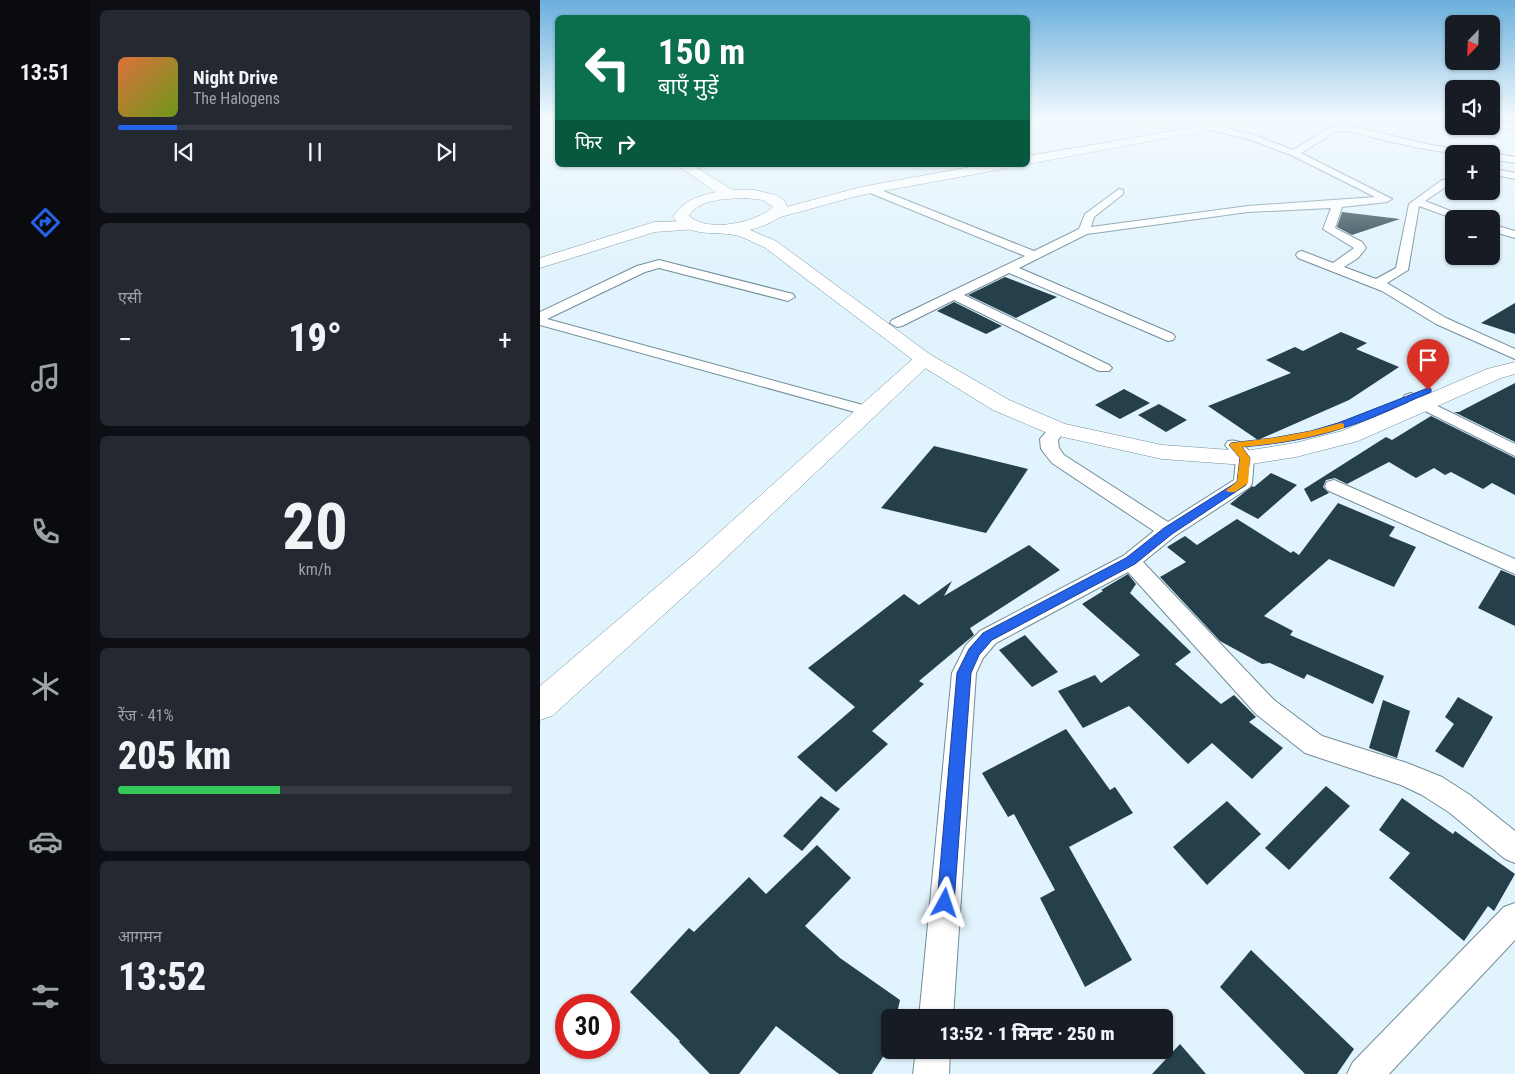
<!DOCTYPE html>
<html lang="hi">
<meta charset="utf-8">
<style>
:root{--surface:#171b24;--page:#242831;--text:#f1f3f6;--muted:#9ea1a6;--line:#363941;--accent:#2563eb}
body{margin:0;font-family:"Roboto Condensed","Noto Sans Devanagari",sans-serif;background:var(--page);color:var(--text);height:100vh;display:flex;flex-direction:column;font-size:19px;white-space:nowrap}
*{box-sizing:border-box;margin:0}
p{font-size:16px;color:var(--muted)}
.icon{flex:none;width:28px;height:28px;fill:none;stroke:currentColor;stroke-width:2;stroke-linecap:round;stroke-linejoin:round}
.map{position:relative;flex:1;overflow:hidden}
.details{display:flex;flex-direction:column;gap:10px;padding:10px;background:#0d0f14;width:450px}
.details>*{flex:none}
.guide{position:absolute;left:15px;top:15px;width:475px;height:152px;border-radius:8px;box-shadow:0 1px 4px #0004;background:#0b6e4f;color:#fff;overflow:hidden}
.needle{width:32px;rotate:203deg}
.buttons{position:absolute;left:905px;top:15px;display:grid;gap:10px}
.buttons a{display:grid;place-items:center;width:55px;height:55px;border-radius:8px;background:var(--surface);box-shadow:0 1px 4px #0004;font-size:25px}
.speed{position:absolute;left:15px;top:994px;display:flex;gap:10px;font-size:25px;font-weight:700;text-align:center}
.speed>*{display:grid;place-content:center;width:65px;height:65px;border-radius:50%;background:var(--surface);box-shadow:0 1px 4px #0004;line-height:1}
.speed .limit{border:8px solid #d22;background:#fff;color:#111}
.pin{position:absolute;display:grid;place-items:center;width:42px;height:42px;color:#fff;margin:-51px -21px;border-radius:50% 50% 50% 0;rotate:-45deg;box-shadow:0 0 5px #0007}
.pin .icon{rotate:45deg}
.me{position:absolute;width:55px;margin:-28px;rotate:5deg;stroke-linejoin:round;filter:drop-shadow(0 0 4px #0008)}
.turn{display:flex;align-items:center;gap:18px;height:105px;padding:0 20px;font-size:22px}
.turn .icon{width:65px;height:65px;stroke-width:2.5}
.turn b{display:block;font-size:35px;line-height:42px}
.then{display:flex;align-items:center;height:48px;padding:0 20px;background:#0003;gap:10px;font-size:19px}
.big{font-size:38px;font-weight:800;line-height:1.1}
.details .tile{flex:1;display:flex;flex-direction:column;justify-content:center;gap:8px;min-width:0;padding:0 18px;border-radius:8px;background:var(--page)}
.details .dial{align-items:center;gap:0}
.dial b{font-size:65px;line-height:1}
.song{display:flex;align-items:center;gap:15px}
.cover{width:60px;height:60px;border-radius:8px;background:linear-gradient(135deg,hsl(20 70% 55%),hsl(80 70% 35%))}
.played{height:5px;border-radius:2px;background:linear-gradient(90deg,var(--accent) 15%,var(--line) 15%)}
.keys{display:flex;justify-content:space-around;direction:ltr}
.heat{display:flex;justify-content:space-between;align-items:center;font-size:28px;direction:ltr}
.charge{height:8px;border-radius:4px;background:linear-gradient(90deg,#34c759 41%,var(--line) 0)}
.trip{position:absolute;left:341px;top:1009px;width:292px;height:50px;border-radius:8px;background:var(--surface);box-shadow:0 1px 4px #0004;font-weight:800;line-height:50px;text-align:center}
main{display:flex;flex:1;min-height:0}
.dock{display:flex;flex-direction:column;width:90px;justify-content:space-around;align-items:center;background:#090b0e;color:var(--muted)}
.dock .icon{width:35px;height:35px}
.dock .active{color:var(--accent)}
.dock b{font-size:22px;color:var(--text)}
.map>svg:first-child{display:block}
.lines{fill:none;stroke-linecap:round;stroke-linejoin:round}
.canal{fill:#4ea7ca;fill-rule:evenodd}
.building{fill:#26404b}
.street-casing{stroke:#718d9a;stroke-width:2}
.secondary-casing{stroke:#718d9a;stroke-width:1}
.primary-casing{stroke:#718d9a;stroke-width:1}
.street{fill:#fff;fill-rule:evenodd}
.secondary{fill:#fff;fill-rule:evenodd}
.primary{fill:#fff;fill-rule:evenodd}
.route{fill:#2563eb;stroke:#184099}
.slow{fill:#f59e0b}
</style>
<main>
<nav class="dock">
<b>13:51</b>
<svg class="icon active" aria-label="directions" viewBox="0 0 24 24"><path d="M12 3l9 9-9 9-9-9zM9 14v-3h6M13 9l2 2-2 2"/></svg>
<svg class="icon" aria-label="music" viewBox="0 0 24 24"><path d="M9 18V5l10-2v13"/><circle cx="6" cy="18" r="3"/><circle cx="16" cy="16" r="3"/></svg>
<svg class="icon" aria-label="phone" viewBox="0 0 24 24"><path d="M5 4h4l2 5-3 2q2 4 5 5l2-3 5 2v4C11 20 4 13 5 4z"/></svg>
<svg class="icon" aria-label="climate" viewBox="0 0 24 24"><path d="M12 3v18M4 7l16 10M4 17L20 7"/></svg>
<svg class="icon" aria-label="car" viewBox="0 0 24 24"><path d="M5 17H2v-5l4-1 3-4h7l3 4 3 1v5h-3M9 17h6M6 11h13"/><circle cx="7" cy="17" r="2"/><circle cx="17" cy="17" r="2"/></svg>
<svg class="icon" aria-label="filters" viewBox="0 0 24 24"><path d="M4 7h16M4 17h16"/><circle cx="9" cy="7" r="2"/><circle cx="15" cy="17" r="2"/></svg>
</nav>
<section class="details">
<div class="tile">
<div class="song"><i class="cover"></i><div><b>Night Drive</b><p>The Halogens</p></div></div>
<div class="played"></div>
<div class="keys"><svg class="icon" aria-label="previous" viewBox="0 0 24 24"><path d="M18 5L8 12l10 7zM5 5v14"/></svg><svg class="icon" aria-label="pause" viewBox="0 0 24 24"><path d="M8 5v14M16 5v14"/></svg><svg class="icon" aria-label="next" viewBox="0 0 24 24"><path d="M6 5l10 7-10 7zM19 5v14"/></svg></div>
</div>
<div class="tile"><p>एसी</p>
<div class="heat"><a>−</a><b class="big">19°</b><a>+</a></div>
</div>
<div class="tile dial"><b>20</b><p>km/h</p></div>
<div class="tile"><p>रेंज · 41%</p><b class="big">205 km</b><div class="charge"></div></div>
<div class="tile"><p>आगमन</p><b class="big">13:52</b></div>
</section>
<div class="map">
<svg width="975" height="1074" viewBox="0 0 975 1074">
<rect width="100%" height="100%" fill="#e1f3fc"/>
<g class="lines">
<polygon class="canal" points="951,117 975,121 975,127 951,121"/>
</g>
<g class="building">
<polygon points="802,212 860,219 812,235 797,227"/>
<polygon points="465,277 517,297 476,318 428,295"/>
<polygon points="414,302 462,326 446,334 397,311"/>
<polygon points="975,303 975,334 941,323"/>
<polygon points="801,332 827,343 816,349 859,367 809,400 718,440 668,406 751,373 726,360 755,347 763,351"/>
<polygon points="975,383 975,442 914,412 919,412"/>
<polygon points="584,389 610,403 580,419 555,405"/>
<polygon points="619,404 647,420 626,432 598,415"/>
<polygon points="891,416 975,458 975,495 952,483 943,489 911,472 905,475 894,468 876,478 849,462 807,484 795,478 786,480 783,487 789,493 771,502 764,489 846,437 852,440"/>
<polygon points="394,446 488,469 446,533 341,508"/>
<polygon points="731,473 757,485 718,519 690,504 712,486 714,487"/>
<polygon points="798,503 855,527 849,536 876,547 854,587 789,559 724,616 753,631 750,635 844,676 833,704 767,674 764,679 730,663 722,664 680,641 620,577 646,562 627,547 645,536 657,545 697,519 751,553 753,551 759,555"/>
<polygon points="489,545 520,570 430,628 434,635 379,681 384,684 332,731 348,744 296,792 257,757 315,707 268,668 364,594 379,605 412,581 404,596"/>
<polygon points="961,570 975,576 975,626 938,608"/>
<polygon points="588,574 596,584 590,593 651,652 635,664 681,704 694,695 716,717 709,722 743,748 712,779 672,743 648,764 589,706 543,728 518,691 555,675 561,683 600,655 542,604 563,591 561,590"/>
<polygon points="485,635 518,672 492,687 459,650"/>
<polygon points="918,697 953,717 923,768 895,751 914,724 905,717"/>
<polygon points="843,700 870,711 857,758 829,748"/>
<polygon points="526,729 570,790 575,787 593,813 529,847 592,960 545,987 500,898 515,890 474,814 468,817 442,773"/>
<polygon points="786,786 810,806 749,870 725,848"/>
<polygon points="281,796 300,809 262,851 243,836"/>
<polygon points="862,798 913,834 915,831 975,874 954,911 948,906 924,941 849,878 870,853 839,830"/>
<polygon points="687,801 721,834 667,885 633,847"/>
<polygon points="277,845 311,878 265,926 300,958 360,1000 356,1018 350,1018 350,1040 348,1049 332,1074 299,1074 236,1026 199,1074 170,1074 139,1042 140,1041 90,992 149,928 154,932 209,877 226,894"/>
<polygon points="711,950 814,1049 797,1074 765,1074 680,987"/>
<polygon points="640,1044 666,1074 612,1074"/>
</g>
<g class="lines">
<g class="street-casing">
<g id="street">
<polygon points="0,117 15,117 0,121"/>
<polygon points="951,120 975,125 975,131 951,125"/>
<path d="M 670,124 L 714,135 L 753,150 L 790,128 L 807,125 L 891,145 L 935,152 L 936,154 C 892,154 850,141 807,131 L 795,132 L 761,153 L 852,199 L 847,202 L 802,207 L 795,228 L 822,242 L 826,248 L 818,258 L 804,267 L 836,279 L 856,268 L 869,204 L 902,180 L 910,180 L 910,184 L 885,201 L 931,219 L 915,219 L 879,206 L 868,270 L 847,283 L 906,318 L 975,349 L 975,359 L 896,324 L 842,291 L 758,258 L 756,255 L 758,252 L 762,251 L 793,263 L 814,248 L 783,229 L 791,208 L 708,212 L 547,234 L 479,268 L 633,334 L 635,337 L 633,340 L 628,341 L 469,273 L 424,295 L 569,365 L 572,368 L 569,371 L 559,371 L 414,300 L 362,326 L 357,327 L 350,323 L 352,320 L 485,256 L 325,191 L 325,187 L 333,187 L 494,251 L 539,229 L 545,214 L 579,189 L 583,190 L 583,194 L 554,217 L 551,227 L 708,206 L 835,197 L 751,155 L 708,139 L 667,129 L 667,125 Z"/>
<polygon points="951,153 975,157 975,163 951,159 951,154 949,154"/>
<polygon points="951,168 975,173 975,179 951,174"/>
<polygon points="951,224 975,231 975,238 951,231"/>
<polygon points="119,260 253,294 255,297 248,301 119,268 105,272 7,319 334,408 336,411 334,414 322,414 0,325 0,312 97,266"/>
<polygon points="871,393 975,444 975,456 865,401 863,398 865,395"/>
<path d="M 518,424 L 524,425 L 526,429 L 518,440 L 519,448 L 524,455 L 628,522 L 694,480 L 696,459 L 685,445 L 688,441 C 701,438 707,448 714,458 L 712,483 L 710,487 L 635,536 L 603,562 L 734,700 L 782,736 L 867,763 L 902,777 L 930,795 L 975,831 L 975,863 L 965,859 L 910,813 L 882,795 L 861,785 L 765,753 L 716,714 L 588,572 L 456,643 L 443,658 L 436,673 L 413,1018 L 379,1018 L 412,673 L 426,645 L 440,631 L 583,556 L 614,531 L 512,463 L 501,449 L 500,439 L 512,425 Z"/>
<polygon points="794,480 975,559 975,574 787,490 785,486 787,482"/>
<polygon points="975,903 975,940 849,1074 807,1074 813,1062 964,907"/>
<polygon points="376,1050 410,1050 409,1074 373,1074"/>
</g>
</g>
<g class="secondary-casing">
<g id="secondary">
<polygon points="552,117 586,117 630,123 636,126 630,129 558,120"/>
<polygon points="716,117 746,117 740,120 670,130 488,164 488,156"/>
<polygon points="441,165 469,165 463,169 321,195 237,218 232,217 230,214 232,211 321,187"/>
<polygon points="152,221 157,223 160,226 157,229 115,232 0,268 0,258 114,222"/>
<polygon points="384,353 391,355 394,359 391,363 173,570 12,716 0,720 0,686 153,556 377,355"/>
</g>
</g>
<g class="primary-casing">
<path id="primary" d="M 137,165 L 152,165 L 193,190 L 215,190 L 236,195 L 244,200 L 248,208 C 239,221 224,226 210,230 L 236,241 L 391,355 L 469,400 L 525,424 L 622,445 L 705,451 L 755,443 L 802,431 L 947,369 L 975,362 L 975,374 L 961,378 L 818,441 L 756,457 L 705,465 L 622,459 L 510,434 L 453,410 L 377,363 L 224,247 C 216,244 208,239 199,236 C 177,230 149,239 133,217 C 144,200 158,196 176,192 ZM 205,198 L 223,200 L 233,207 C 215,223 168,233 149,216 C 160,198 187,199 205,198 Z"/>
</g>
<use href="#street" class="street"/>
<use href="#secondary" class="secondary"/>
<use href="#primary" class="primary"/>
</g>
<linearGradient id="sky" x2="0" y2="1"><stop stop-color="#6aafdc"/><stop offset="0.44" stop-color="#f2fafe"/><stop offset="1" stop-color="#f2fafe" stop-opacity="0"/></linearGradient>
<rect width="975" height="267" fill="url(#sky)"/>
<path class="route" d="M 888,388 L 891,389 L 891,392 C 862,404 833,419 803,428 C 770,439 736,444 702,447 L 710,458 L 706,485 L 632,534 L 595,564 L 452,640 L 439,655 L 431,673 L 414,903 L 411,909 L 405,911 L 399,909 L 397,903 L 417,673 L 429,649 L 443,633 L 586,558 L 624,528 L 697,482 L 700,458 L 689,445 L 691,443 L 733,438 L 771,431 L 798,423 Z"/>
<path class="slow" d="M 801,423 L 804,424 L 804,428 C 770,438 737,444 702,447 L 710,458 L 708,483 L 695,492 L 688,492 L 686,490 L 697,482 L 700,458 L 689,445 L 691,443 L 733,438 L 771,431 Z"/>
</svg>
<div class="buttons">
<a><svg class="needle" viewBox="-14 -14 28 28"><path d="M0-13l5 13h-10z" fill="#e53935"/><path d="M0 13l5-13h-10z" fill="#9ea1a6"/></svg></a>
<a><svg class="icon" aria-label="sound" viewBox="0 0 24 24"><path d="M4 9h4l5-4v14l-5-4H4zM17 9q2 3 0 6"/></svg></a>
<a>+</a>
<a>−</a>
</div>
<div class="speed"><div class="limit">30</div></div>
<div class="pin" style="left:888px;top:390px;background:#d93025"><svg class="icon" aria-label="arrive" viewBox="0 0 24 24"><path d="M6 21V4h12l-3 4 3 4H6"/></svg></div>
<svg class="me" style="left:405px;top:903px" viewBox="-20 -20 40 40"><path d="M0-17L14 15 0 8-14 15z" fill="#2563eb" stroke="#fff" stroke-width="4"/></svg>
<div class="trip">13:52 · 1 मिनट · 250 m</div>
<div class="guide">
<div class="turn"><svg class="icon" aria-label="left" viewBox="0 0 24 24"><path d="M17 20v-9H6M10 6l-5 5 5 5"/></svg><div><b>150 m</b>बाएँ मुड़ें</div></div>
<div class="then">फिर<svg class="icon" aria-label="right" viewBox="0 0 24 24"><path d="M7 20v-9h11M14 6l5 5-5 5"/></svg></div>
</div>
</div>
</main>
